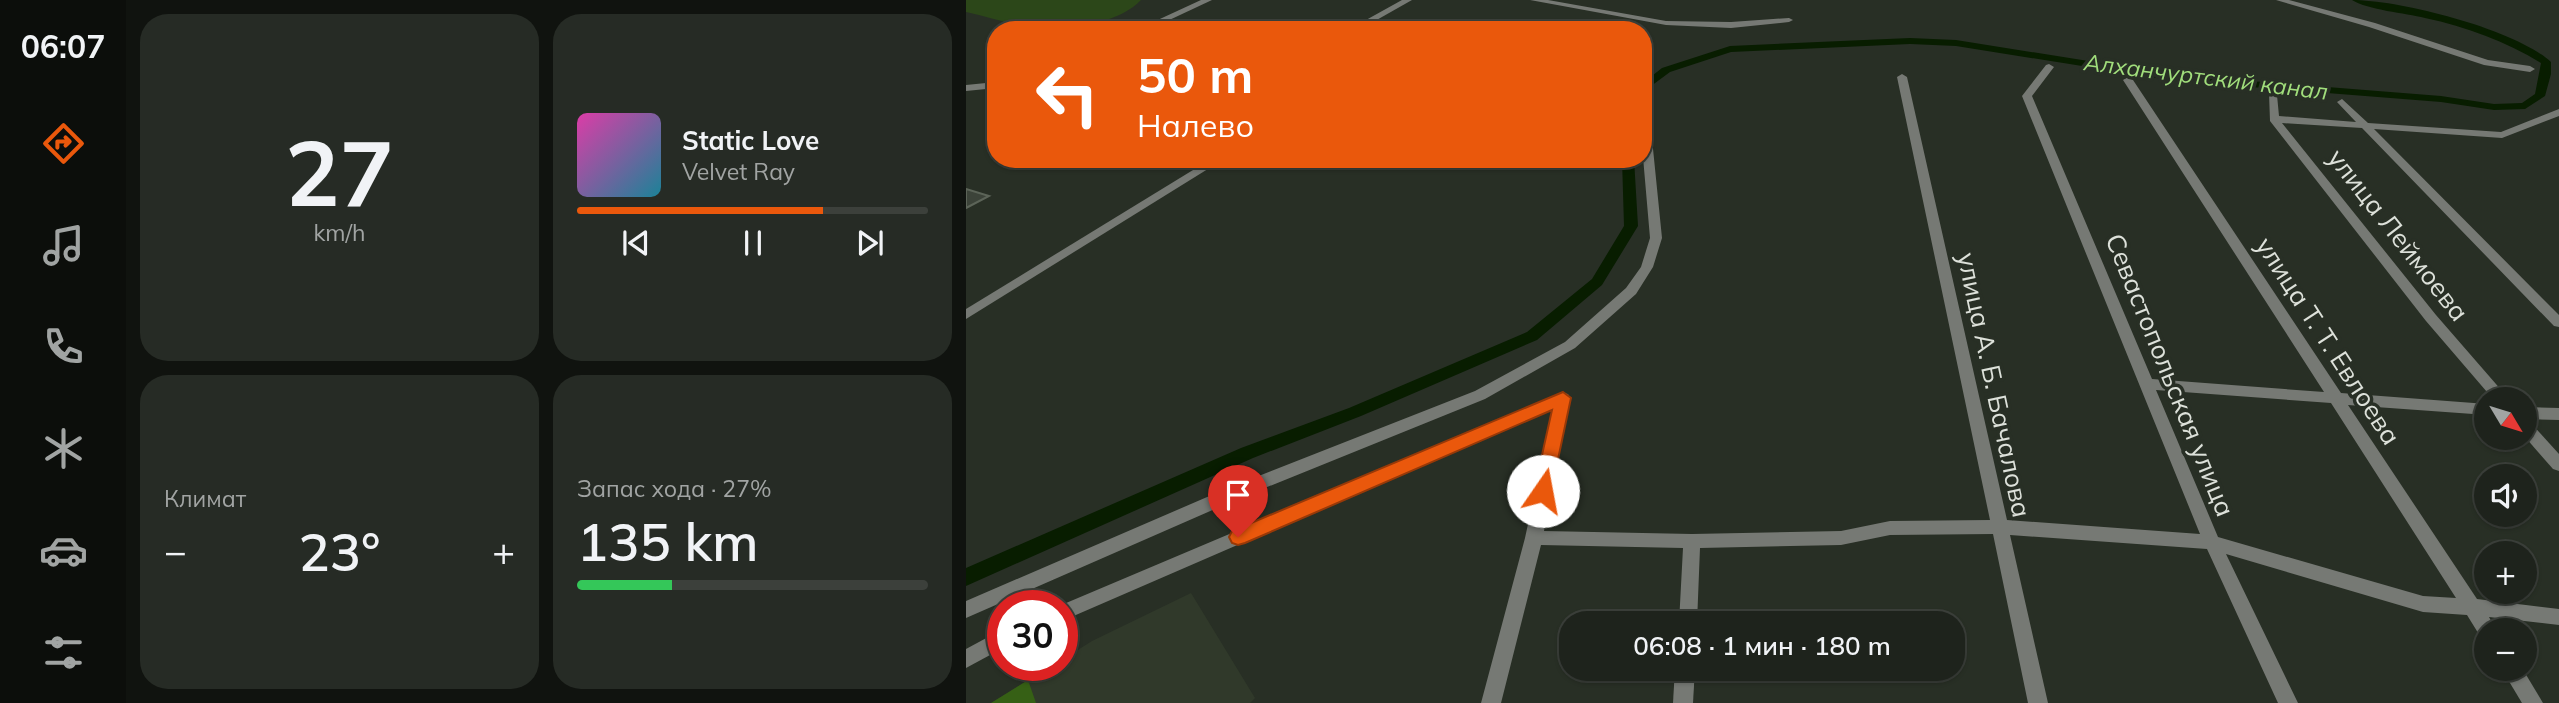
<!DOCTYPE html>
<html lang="ru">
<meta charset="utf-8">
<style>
:root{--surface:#1e231c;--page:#262b25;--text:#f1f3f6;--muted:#a1a4a3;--line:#3c403b;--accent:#ea580c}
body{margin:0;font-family:Mulish,sans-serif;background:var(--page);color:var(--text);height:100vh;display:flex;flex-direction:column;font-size:26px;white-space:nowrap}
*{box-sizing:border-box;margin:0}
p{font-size:23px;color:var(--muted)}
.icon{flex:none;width:38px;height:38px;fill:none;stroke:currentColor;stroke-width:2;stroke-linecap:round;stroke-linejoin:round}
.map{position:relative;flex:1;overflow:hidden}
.drawer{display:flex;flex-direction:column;gap:14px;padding:14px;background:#10130f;width:840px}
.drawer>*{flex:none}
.banner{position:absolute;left:21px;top:21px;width:665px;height:147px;border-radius:28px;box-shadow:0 2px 5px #0004,0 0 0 2px var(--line);background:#ea580c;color:#fff;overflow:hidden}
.needle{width:46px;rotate:128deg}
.buttons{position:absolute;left:1508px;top:387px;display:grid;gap:14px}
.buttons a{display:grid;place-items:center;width:63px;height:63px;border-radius:50%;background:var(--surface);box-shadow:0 2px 5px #0004,0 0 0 2px var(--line);font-size:35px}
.speed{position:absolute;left:21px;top:590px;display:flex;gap:14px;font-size:35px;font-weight:700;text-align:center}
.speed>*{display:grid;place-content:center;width:91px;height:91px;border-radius:50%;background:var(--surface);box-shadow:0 2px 5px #0004,0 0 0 2px var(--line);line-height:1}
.speed .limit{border:10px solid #d22;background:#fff;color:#111}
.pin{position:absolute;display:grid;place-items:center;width:60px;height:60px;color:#fff;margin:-72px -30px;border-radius:50% 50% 50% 0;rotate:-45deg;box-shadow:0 0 7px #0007}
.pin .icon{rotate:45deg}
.me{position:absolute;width:77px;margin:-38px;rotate:12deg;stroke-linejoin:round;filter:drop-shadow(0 0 5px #0008)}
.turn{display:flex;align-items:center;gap:24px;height:147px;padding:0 35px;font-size:32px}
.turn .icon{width:91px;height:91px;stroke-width:2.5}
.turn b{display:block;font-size:49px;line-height:60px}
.big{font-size:52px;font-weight:600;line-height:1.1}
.drawer .tile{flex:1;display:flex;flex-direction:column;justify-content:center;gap:10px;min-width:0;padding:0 24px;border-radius:28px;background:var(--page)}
.drawer .dial{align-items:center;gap:0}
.dial b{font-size:91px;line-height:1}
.song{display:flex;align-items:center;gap:21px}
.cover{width:84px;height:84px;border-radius:10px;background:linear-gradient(135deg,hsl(320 70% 55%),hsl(190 70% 35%))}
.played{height:7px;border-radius:4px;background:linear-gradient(90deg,var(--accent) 70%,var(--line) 70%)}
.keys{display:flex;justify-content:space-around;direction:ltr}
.heat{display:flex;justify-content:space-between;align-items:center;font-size:38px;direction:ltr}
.charge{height:10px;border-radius:5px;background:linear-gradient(90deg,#34c759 27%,var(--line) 0)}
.drawer .tiles{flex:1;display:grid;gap:14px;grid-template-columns:repeat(2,1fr)}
.trip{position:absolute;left:593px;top:611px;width:406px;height:70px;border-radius:28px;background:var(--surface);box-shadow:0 2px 5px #0004,0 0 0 2px var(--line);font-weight:600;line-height:70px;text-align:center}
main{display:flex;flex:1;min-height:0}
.menu{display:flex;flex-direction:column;width:126px;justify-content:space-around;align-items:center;background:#0c0e0b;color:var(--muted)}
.menu .icon{width:49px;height:49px}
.menu .current{color:var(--accent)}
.menu b{font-size:32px;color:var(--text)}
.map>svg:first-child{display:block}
.built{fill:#30392a}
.green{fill:#2c4719}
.forest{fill:#366015}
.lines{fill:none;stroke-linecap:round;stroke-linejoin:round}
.canal{fill:#081d00;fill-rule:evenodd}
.building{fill:#3c4339;stroke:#5c6458;stroke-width:2}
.street{fill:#767974;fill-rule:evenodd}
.route{fill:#ea580c;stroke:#983908;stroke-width:2}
.labels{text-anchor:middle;stroke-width:7;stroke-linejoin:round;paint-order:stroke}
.far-water-label{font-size:23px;font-style:italic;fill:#a1de7c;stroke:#282f25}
.street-label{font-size:26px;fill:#dde1da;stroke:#282f25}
</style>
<main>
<nav class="menu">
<b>06:07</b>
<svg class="icon current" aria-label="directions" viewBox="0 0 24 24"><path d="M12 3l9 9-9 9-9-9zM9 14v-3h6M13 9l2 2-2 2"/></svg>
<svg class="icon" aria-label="music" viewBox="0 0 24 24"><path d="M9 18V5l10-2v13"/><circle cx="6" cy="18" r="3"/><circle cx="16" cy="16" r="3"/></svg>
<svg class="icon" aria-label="phone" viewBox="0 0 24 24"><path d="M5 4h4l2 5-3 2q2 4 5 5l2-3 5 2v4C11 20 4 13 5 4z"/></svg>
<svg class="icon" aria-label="climate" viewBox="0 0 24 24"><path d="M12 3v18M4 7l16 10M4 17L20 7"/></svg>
<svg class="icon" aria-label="car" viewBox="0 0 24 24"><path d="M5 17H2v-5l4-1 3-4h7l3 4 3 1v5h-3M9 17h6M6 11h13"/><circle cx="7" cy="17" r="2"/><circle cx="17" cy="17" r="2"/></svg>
<svg class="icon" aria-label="filters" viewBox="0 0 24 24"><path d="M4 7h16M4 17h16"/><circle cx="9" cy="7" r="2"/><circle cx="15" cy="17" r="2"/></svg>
</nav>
<section class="drawer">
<div class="tiles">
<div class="tile dial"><b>27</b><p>km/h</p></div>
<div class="tile">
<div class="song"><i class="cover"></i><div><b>Static Love</b><p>Velvet Ray</p></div></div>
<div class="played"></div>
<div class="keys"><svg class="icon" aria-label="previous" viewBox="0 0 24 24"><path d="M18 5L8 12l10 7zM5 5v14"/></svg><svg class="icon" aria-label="pause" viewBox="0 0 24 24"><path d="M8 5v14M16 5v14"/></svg><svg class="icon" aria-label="next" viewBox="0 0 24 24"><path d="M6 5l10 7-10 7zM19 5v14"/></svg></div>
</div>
<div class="tile"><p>Климат</p>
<div class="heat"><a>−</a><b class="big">23°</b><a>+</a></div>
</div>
<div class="tile"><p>Запас хода · 27%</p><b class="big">135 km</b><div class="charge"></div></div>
</div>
</section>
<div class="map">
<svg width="1593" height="703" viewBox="0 0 1593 703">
<rect width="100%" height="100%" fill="#282f25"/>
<polygon class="built" points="225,593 289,698 284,703 25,703 87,665 96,665 96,660 126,641"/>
<path class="green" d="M 0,0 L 175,0 C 152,24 102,31 70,28 C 47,25 23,17 0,12 Z"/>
<polygon class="forest" points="62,680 70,703 25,703"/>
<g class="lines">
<g class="canal">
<path d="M 1386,0 C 1434,0 1549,29 1585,62 L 1585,74 L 1579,96 L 1559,109 L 1528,110 L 1475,102 L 1210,81 L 990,46 L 944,44 L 765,52 L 704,72 L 677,92 L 677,83 L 696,68 L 764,46 L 944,38 L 990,40 L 1210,75 L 1475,96 L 1528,104 L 1556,103 L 1569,94 L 1575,63 C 1539,41 1501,27 1459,18 C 1439,13 1402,10 1386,0 Z"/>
<polygon points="656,159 668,159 672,226 636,285 571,340 395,416 287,458 0,586 0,568 275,448 383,408 561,332 626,279 658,226"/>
</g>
</g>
<polygon class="building" points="0,189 23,196 0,208"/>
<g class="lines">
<g class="street">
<polygon points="235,0 246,0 182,30 170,30"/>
<polygon points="436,0 446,0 393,30 382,30"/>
<polygon points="564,0 582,0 700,21 765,22 823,18 827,20 823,22 765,28 700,25"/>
<polygon points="1310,0 1323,0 1409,23 1522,60 1564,66 1569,69 1564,72 1518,65 1403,27"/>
<path d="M 1083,64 L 1088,67 L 1066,96 L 1186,379 L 1358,392 L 1157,80 L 1162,77 L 1167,80 L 1375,393 L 1521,404 L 1521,415 L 1382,405 L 1511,599 L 1593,609 L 1593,625 L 1523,617 L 1530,630 L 1521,630 L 1521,639 L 1514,636 L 1501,615 L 1457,612 L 1260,554 L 1332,703 L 1312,703 L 1241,549 L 1044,535 L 1082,703 L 1062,703 L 1027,534 L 924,535 L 875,545 L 734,548 L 731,623 L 713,623 L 717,548 L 575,545 L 535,703 L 515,703 L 559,538 L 587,408 L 96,621 L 96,606 L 93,606 L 597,393 L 602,394 L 604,398 L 578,531 L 726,534 L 875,531 L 924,521 L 1024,520 L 931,77 L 936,74 L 941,77 L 1041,520 L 1234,534 L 1056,96 L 1080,65 ZM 1190,390 L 1365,403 L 1490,598 L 1457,596 L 1252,537 Z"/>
<polygon points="30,82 30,88 0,91 0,85"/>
<polygon points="1303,93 1311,95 1313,116 1390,122 1371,102 1376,99 1402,123 1535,132 1593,109 1593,116 1536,138 1408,129 1593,315 1593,327 1588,326 1396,128 1316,123 1470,315 1543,399 1527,399 1460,321 1304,121"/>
<polygon points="677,126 685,129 696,238 687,267 670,294 609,348 519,399 274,498 0,618 0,601 262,488 509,391 599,342 660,288 675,267 684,238 677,157"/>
<polygon points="245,159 258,159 0,319 0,309"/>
<polygon points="1559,407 1593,408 1593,420 1559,419"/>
<polygon points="1559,420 1564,422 1593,454 1593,471 1587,469 1559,437"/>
<polygon points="37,629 37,648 0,668 0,649"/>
<polygon points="709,668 729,668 727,703 707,703"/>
<polygon points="1535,668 1556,668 1577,703 1556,703"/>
</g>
</g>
<polygon class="route" points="597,392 605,398 584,497 577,499 571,497 568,491 586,410 279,543 272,545 266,543 263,537 266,531"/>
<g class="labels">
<g class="far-water-label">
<text transform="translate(1240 77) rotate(7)" y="8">Алханчуртский канал</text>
</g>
<g class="street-label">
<text transform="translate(1432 235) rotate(52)" y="9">улица Леймоева</text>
<text transform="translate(1362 341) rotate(57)" y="9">улица Т. Т. Евлоева</text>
<text transform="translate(1204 375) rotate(68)" y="9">Севастопольская улица</text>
<text transform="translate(1028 385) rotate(78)" y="9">улица А. Б. Бачалова</text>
</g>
</g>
</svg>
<div class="buttons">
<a><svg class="needle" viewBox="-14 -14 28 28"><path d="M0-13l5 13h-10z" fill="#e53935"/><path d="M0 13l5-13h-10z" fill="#a1a4a3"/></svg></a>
<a><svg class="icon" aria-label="sound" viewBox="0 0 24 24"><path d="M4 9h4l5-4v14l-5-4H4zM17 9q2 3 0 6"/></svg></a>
<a>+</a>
<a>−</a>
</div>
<div class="speed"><div class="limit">30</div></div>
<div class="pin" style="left:272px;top:537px;background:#d93025"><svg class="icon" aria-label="arrive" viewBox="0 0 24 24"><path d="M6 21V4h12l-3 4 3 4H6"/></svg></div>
<svg class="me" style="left:577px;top:491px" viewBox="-20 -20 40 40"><circle r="19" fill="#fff"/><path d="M0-13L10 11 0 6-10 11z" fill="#ea580c"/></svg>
<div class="trip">06:08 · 1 мин · 180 m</div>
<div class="banner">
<div class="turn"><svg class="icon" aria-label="left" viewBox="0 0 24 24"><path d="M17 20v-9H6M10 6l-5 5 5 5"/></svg><div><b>50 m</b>Налево</div></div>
</div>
</div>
</main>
